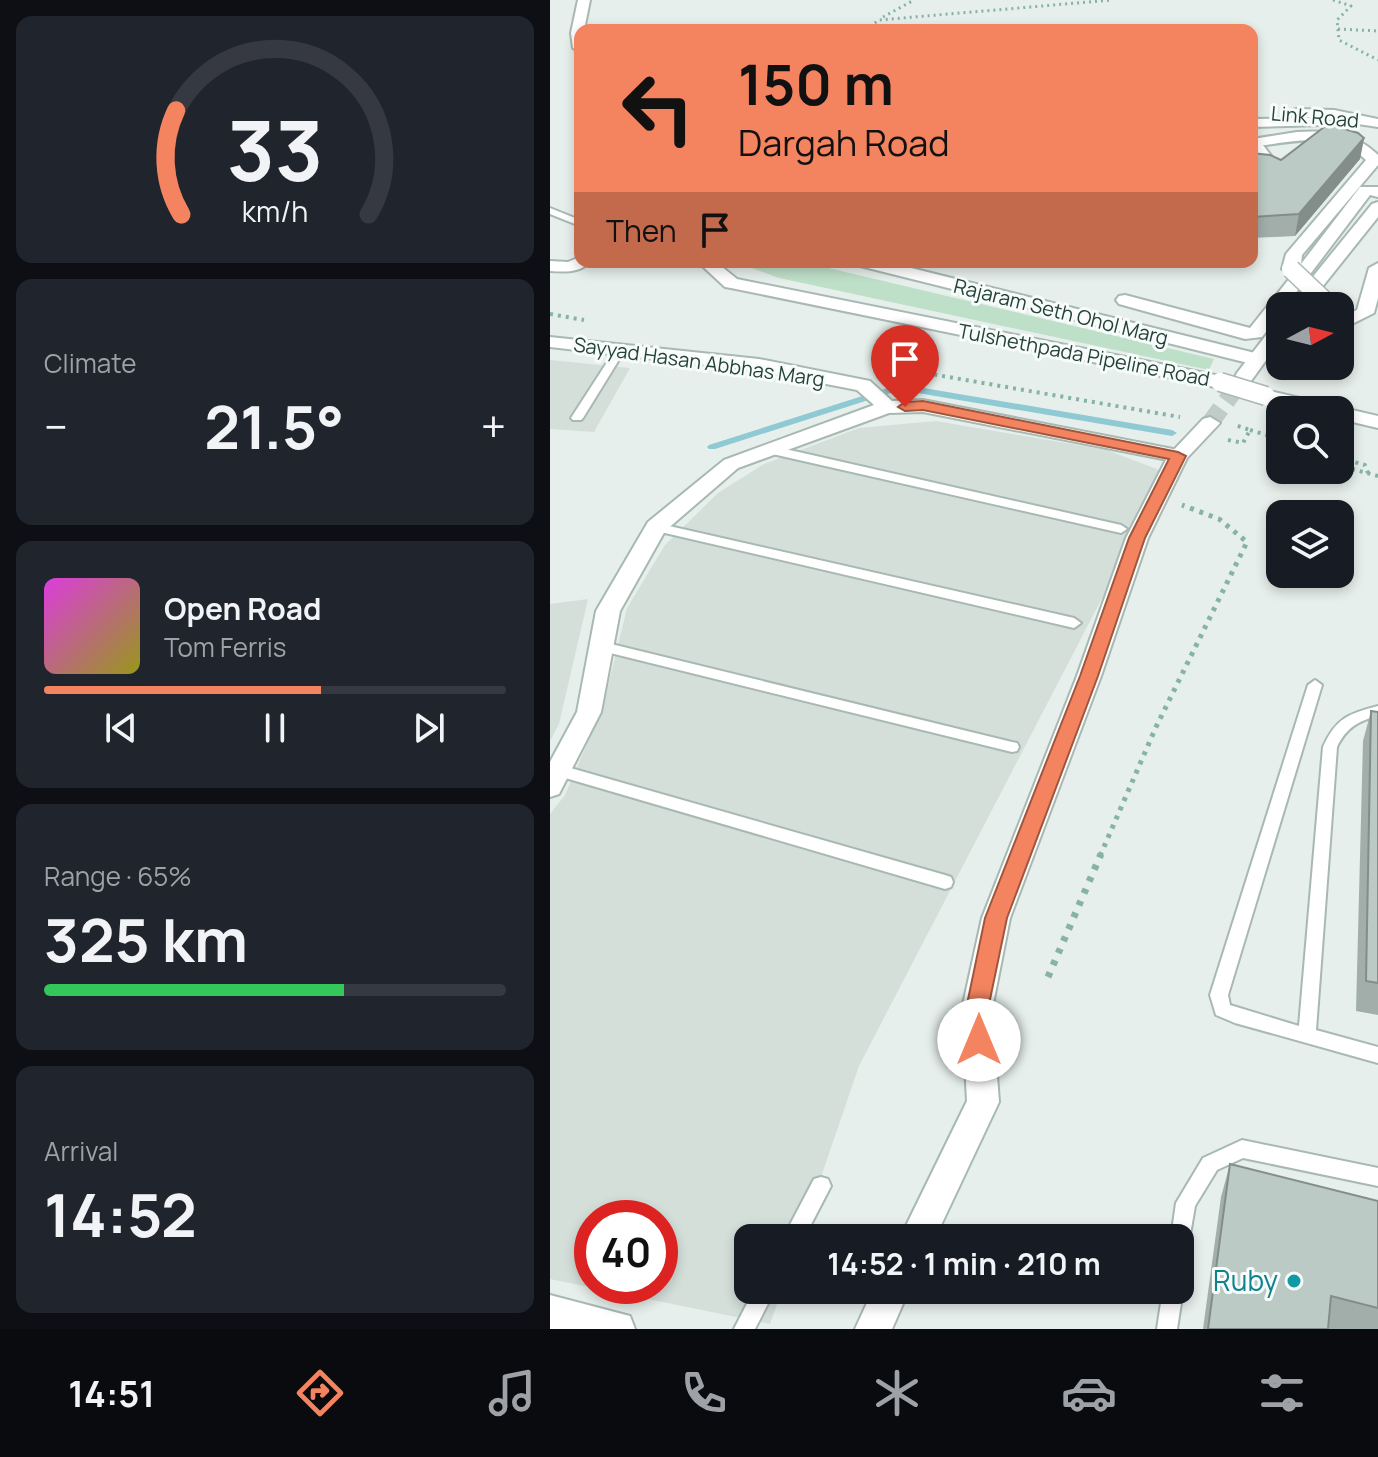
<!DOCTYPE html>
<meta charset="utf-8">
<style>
:root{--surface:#171b24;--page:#20242c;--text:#f1f3f6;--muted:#9ea1a6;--line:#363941;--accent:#f4845f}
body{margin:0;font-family:Manrope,sans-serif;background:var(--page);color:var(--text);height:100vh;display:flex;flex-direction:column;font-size:30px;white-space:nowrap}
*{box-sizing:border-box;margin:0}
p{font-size:26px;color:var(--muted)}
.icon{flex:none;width:44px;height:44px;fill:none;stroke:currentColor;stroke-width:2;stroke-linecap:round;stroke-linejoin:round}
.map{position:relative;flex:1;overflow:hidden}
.details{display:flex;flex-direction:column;gap:16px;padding:16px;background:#0d0f14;width:550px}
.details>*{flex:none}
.top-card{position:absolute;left:24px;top:24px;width:684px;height:244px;border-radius:16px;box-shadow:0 4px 12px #0003;background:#f4845f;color:#111;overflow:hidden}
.needle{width:52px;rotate:83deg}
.buttons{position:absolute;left:716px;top:292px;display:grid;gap:16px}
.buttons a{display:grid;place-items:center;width:88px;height:88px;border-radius:16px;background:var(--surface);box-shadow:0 4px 12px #0003;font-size:40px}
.speed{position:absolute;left:24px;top:1200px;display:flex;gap:16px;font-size:40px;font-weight:700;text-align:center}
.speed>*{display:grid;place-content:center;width:104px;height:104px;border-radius:50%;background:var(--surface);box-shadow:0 4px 12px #0003;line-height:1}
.speed .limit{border:12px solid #d22;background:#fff;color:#111}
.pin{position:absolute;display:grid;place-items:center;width:68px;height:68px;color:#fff;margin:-82px -34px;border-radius:50% 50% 50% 0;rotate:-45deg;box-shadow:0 0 8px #0007}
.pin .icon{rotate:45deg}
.me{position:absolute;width:88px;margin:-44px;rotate:0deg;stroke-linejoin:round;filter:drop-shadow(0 0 6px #0008)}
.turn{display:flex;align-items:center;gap:28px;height:168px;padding:0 32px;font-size:36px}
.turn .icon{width:104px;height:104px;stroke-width:2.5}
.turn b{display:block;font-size:56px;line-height:68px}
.then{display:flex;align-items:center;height:76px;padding:0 32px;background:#0003;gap:16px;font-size:30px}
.big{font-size:60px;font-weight:700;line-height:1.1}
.details .tile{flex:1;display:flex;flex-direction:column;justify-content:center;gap:12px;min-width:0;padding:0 28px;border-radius:16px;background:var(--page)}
.details .dial{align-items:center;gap:0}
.dial svg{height:208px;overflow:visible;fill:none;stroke:var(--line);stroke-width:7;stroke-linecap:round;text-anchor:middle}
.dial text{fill:var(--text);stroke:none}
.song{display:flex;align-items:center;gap:24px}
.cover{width:96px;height:96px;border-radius:12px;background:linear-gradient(135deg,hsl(300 70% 55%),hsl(60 70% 35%))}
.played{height:8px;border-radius:4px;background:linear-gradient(90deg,var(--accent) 60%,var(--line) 60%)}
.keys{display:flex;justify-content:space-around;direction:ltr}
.heat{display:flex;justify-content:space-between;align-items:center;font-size:44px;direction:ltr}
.charge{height:12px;border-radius:6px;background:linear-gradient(90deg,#34c759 65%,var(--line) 0)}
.trip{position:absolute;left:184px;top:1224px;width:460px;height:80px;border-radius:16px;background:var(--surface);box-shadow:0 4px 12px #0003;font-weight:700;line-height:80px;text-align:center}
.dock{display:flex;height:128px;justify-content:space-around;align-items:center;background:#090b0e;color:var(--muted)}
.dock .icon{width:56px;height:56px}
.dock .current{color:var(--accent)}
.dock b{font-size:36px;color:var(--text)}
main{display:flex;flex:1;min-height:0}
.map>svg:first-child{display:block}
.built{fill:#d4dfda;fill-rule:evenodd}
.green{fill:#bfe0c8}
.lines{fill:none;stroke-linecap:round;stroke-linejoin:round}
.stream{fill:#8ec9d4;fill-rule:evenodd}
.tertiary-tunnel{stroke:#bfccc8;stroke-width:18;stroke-dasharray:18 9;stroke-linecap:butt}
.service-casing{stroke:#a8b8b2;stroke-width:4}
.minor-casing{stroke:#a8b8b2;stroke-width:4}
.tertiary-casing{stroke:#a8b8b2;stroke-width:4}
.path-far3{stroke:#86b3a5;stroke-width:3;stroke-dasharray:2 4;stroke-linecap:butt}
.path-far2{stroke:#86b3a5;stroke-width:4;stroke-dasharray:3 5;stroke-linecap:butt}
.path-far1{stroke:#86b3a5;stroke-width:5;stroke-dasharray:4 6;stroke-linecap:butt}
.path{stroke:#86b3a5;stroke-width:7;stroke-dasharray:5 8;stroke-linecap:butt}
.service{fill:#fff;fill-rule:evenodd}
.minor{fill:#fff;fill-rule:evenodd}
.tertiary{fill:#fff;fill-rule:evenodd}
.minor-bridge-casing{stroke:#a8b8b2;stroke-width:21;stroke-linecap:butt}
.minor-bridge{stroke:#fff;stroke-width:18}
.wall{fill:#a1aea9}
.shaded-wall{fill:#838d89}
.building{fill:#bbcac4;stroke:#838d89;stroke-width:2}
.route{fill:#f4845f;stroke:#9f563e;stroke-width:2}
.culture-dot{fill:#0f9aa8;stroke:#f7fbf9;stroke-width:3}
.labels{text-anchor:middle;stroke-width:6;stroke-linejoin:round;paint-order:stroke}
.far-street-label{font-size:20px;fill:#24423a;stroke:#f7fbf9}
.near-culture-label{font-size:28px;fill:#0d838f;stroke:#f7fbf9;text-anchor:end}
</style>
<main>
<section class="details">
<div class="tile dial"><svg viewBox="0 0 100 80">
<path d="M14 69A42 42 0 1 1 86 69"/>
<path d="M14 69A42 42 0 0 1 12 29" stroke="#f4845f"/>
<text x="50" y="56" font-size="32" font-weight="700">33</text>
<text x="50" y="72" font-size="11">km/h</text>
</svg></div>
<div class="tile"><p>Climate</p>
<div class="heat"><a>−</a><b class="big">21.5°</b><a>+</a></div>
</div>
<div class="tile">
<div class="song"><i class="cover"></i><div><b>Open Road</b><p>Tom Ferris</p></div></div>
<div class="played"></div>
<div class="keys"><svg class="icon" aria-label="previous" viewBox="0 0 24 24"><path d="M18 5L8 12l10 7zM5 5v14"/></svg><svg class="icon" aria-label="pause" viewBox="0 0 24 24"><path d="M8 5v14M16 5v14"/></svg><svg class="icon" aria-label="next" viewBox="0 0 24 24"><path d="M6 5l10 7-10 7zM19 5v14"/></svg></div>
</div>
<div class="tile"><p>Range · 65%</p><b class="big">325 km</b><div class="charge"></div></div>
<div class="tile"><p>Arrival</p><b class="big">14:52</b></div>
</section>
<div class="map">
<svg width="828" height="1329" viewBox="0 0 828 1329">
<rect width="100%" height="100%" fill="#e6efeb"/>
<g class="built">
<polygon points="0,360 80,368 44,432 0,429"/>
<path d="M 386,421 L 557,450 L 617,473 L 309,1066 L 250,1238 L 198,1238 L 198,1290 L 232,1290 L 220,1324 L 0,1279 L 0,814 L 15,795 L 53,707 L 77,608 L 115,545 L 168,493 L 214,464 L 309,428 ZM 42,1218 L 110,1218 L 110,1286 L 42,1286 Z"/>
<polygon points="38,599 9,724 0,741 0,604"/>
</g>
<polygon class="green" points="185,262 253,262 664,359 659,370 229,278"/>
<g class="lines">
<polygon class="stream" points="350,384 622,430 627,433 622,436 350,390 165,449 159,449 157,447 159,445"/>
<polyline class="tertiary-tunnel" points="660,423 694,377"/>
<g class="service-casing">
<g id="service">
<polygon points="0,208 30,220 30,226 0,214"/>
<polygon points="70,347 75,350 33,418 31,420 23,420 21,418 65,350"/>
<polygon points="222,446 571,525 577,529 571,533 218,453 218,447"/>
<polygon points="106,523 524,618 531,623 524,628 102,530 100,527 102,524"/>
<polygon points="53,642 462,742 467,743 469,747 467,751 462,752 48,650 46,647"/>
<path d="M 765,680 L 772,685 L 678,995 L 680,1005 L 749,1026 L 773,747 C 786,718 798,714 828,706 L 828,716 C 808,721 796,728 787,747 L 766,1030 L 828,1047 L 828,1063 L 685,1023 L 666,1015 L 660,995 L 758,685 Z"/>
<polygon points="10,765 395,875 401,877 403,882 401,887 395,889 5,775 2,771 5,767"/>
<polygon points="692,1140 828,1168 828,1186 693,1158 667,1170 645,1206 637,1252 630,1255 630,1238 621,1238 626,1203 653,1158"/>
<polygon points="271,1177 278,1179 281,1186 254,1238 233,1238 264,1179"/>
<polygon points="630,1283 633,1290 627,1329 607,1329 613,1290 630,1290"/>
<polygon points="204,1290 225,1290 205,1329 184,1329"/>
</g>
</g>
<g class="minor-casing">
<g id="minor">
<polygon points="28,0 40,0 34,30 30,30 30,52 23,48 21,33"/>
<polygon points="747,109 784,110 828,119 828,127 768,118 774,122 772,125 702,127 702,119 763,118 742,116 742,110"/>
<path d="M 747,132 C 777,130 806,133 828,155 L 828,165 L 752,255 L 751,264 L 810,187 L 828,187 L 828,197 L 820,195 L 736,306 L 730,306 L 730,314 L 712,337 L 695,339 L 569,304 L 566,300 L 569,296 L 575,295 L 700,328 L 743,274 L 732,269 L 736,254 L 816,160 C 789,133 750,140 716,145 L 713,145 L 734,173 L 726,178 C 712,172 702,154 702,139 Z"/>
<path d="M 30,257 L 30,262 L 40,262 C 29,273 15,272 0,271 L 0,261 L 18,262 Z"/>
<polygon points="148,262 166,262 187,279 670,376 680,382 670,388 181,288 175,287"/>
<polygon points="308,262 337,262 713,355 715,359 706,365 310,266"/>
<polygon points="828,263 828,298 824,313 802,324 790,321 790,311 800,313 807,310 819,268"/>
<polygon points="0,337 209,359 320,381 342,401 373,400 628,450 638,456 628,462 373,412 339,413 188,468 115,531 70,611 51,712 9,794 0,797 0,762 27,712 46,611 98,522 174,460 324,405 307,390 209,371 0,347"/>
<polygon points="716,390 828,416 828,428 790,419 790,410 752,410 709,400 706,396 709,392"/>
<polygon points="0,1295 80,1316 85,1329 0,1329"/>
</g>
</g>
<g class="tertiary-casing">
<g id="tertiary">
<polygon points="828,202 828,217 757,306 739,306 822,204"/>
<polygon points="730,324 730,341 701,381 687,381 685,377 687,373 724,325"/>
<polygon points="660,417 670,423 637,458 598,538 551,676 460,918 442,1009 449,1102 385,1238 350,1238 417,1101 412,1009 432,918 527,676 576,538 618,456 653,419"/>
<polygon points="323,1290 359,1290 342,1329 305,1329"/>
</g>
</g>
<g class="path-far3">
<polyline points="783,0 801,6 787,20 789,40 828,60"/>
<polyline points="333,17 364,0"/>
<polyline points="788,29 828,31"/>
<polyline points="315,30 329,20 562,0"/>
</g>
<g class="path-far2">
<polyline points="0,314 34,320"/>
<polyline points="329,365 630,417"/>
<polyline points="700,430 730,439"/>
<polyline points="678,440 693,443 700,430 685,425"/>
<polyline points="790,458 815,465 818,473"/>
<polyline points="802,469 828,476"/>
</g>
<polyline class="path-far1" points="550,856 606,727 697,542 669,519 632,505"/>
<polyline class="path" points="498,977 551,854"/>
<use href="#service" class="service"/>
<use href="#minor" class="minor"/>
<use href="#tertiary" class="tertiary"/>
<g class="minor-bridge-casing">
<g id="minor-bridge">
<polyline points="741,269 780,306"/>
<polyline points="670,382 716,396"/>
</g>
</g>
<use href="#minor-bridge" class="minor-bridge"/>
</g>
<g class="wall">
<polygon points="814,138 810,159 745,236 702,238 702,153 731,160"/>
<polygon points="821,711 828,712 828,1015 806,1011 813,741"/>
<polygon points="680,1164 828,1201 828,1329 653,1329 671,1197"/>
</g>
<polygon class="shaded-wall" points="814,138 810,159 745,236 749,214"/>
<g class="building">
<polygon points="778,124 808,133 814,138 749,214 702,217 702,153 720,155 731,160"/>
<polygon points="821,711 828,712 828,983 816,981"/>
<polygon points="680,1164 828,1201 828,1308 781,1296 778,1329 658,1329"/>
</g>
<polygon class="route" points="373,401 628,452 636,456 595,538 548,676 457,918 438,1009 441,1040 437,1047 429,1050 421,1047 416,1009 435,918 530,676 579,538 619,459 373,410 355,411 348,407 355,402"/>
<circle class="culture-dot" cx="744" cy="1281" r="8"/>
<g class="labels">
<g class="far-street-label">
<text transform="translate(765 117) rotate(5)" y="7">Link Road</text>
<text transform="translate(511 312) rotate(14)" y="7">Rajaram Seth Ohol Marg</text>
<text transform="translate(534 355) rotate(11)" y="7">Tulshethpada Pipeline Road</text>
<text transform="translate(149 362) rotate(8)" y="7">Sayyad Hasan Abbhas Marg</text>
</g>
<g class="near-culture-label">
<text x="728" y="1291">Ruby</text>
</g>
</g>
</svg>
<div class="buttons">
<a><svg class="needle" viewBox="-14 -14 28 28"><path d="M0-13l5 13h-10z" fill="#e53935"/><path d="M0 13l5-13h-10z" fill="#9ea1a6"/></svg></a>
<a><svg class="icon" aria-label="search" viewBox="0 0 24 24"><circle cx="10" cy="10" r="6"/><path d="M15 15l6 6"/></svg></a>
<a><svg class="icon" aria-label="layers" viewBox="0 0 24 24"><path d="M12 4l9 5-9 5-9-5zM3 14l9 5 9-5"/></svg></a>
</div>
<div class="speed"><div class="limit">40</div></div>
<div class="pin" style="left:355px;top:407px;background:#d93025"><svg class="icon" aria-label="arrive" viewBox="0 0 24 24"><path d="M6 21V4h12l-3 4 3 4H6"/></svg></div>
<svg class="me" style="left:429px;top:1040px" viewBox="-20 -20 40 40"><circle r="19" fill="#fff"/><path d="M0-13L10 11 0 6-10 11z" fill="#f4845f"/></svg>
<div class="trip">14:52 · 1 min · 210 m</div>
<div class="top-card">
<div class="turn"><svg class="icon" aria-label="left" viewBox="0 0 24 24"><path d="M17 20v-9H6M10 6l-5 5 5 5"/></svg><div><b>150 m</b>Dargah Road</div></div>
<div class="then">Then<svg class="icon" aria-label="arrive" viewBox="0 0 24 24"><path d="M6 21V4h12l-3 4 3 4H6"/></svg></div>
</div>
</div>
</main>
<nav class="dock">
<b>14:51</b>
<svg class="icon current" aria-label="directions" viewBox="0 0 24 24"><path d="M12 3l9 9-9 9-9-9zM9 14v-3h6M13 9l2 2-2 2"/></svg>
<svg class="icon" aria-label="music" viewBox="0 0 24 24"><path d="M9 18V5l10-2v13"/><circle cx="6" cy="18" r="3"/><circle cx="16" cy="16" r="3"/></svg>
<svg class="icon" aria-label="phone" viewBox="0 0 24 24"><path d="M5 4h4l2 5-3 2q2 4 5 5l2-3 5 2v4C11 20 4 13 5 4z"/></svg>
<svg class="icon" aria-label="climate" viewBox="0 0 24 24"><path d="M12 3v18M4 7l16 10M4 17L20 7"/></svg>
<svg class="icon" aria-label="car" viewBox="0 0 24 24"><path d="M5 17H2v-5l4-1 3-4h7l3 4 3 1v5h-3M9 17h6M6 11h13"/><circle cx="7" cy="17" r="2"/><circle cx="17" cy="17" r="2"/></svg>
<svg class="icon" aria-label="filters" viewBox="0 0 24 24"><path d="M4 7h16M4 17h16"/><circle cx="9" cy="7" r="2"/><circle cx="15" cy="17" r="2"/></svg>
</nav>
